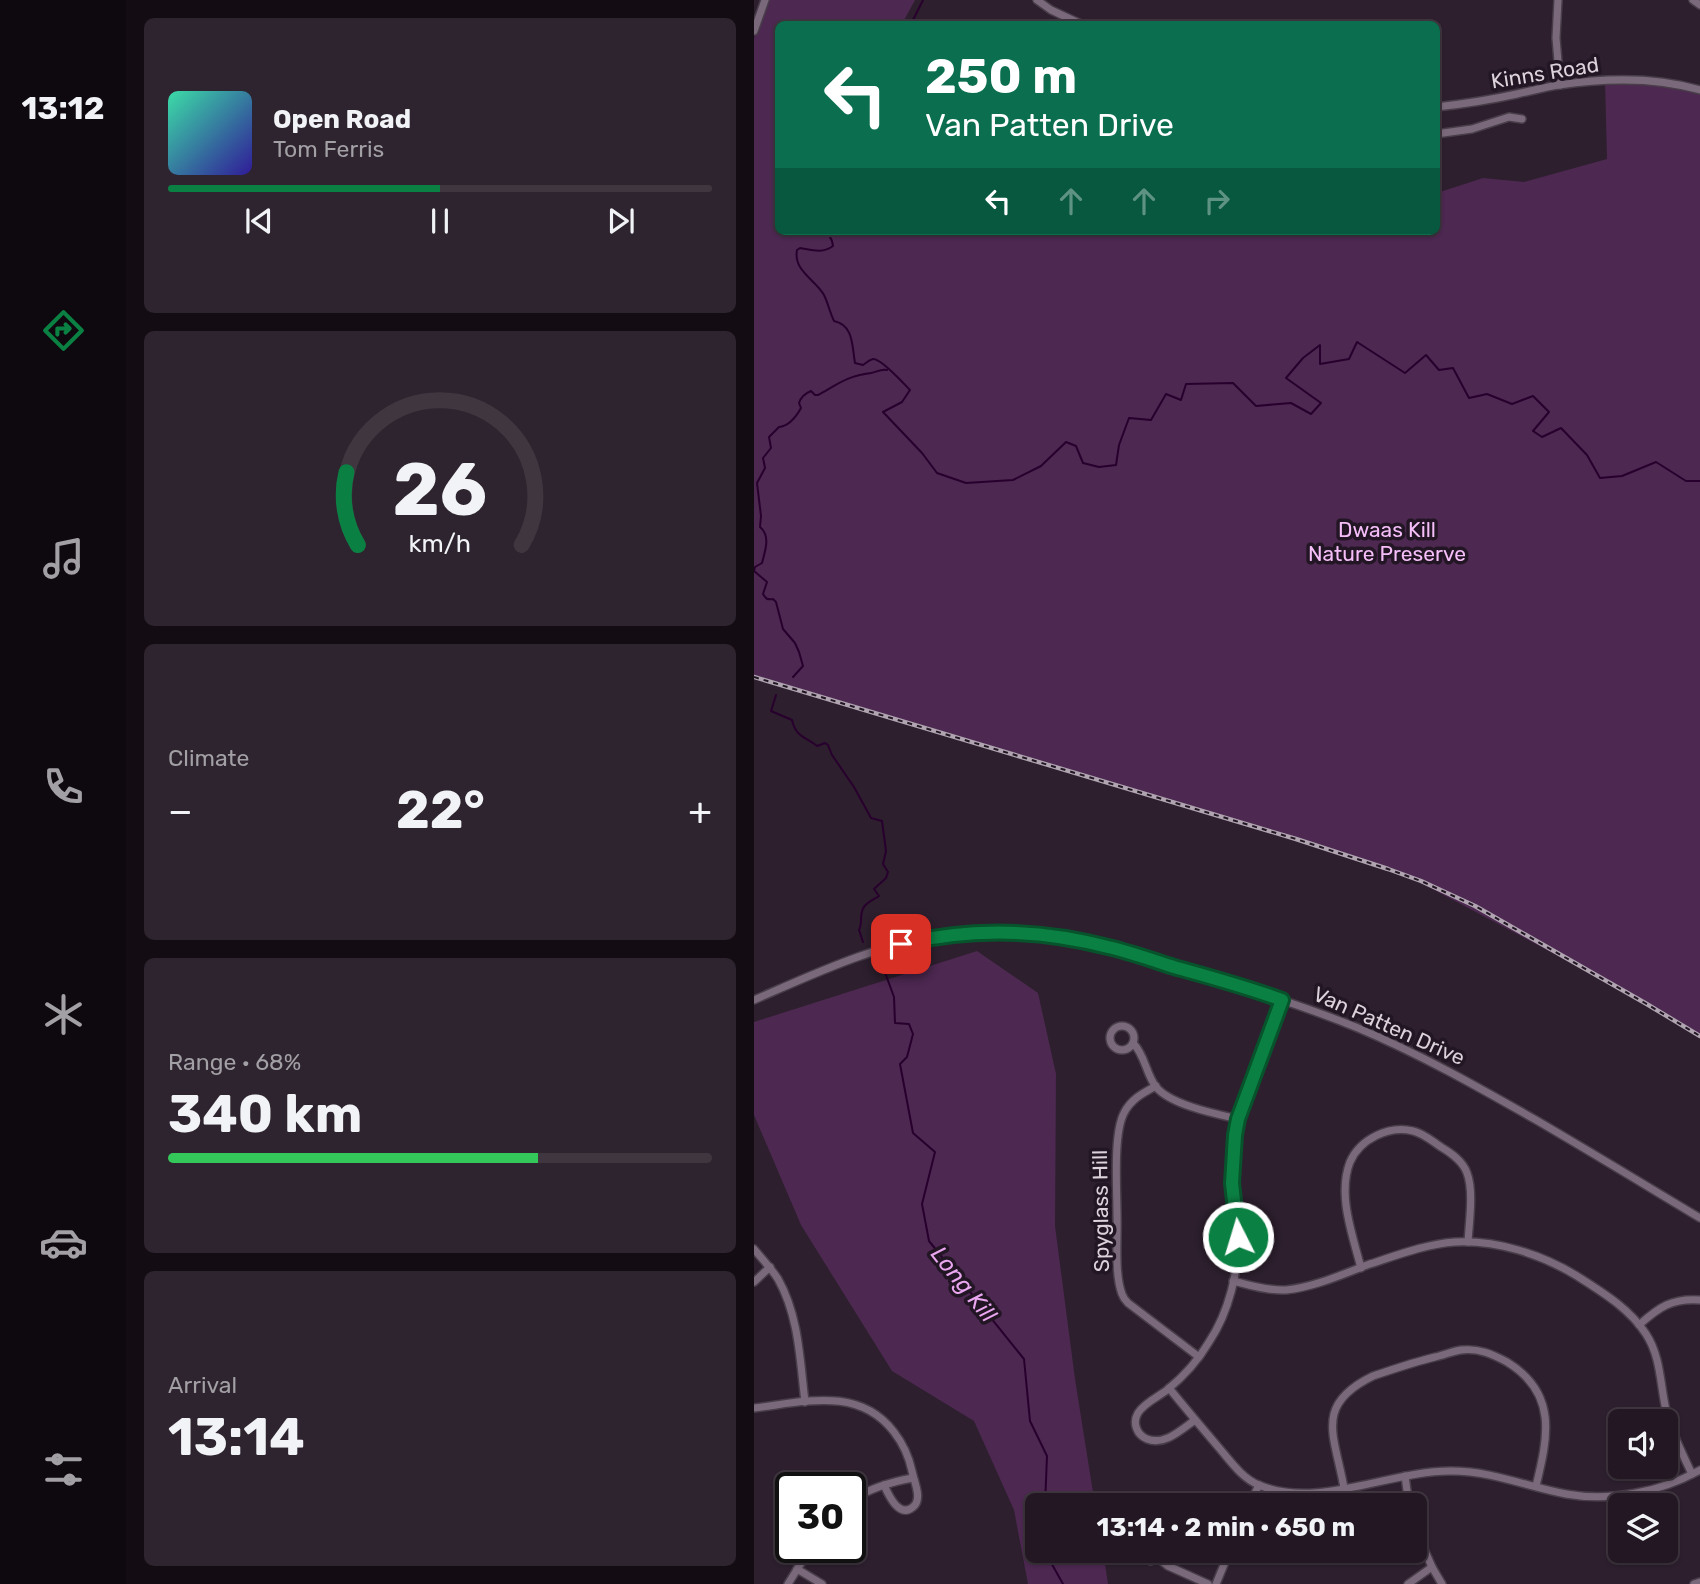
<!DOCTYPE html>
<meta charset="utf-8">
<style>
:root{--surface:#221722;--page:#2e242f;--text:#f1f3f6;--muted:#a29fa5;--line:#3f3640;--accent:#0b8043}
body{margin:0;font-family:Rubik,sans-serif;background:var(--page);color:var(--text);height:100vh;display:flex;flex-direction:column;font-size:26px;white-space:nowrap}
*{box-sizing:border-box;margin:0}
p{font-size:23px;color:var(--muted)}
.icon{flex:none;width:38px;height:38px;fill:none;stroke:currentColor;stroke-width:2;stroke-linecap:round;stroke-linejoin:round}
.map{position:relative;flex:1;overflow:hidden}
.side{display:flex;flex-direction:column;gap:18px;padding:18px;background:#130d13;width:628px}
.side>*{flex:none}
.banner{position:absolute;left:21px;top:21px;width:665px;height:214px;border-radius:10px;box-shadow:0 2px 5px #0004,0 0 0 2px var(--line);background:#0b6e4f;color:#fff;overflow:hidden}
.tools{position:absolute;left:854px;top:1409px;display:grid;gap:14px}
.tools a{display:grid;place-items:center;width:70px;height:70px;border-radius:10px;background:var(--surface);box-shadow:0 2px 5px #0004,0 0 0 2px var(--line);font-size:35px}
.speed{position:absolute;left:21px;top:1472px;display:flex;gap:14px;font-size:35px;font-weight:700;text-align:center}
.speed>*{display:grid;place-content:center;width:91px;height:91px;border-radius:50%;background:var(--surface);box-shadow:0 2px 5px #0004,0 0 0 2px var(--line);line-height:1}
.speed .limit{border:4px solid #111;border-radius:10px;background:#fff;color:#111}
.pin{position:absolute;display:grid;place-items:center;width:60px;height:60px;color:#fff;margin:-30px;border-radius:14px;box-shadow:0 4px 10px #0006}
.me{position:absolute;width:77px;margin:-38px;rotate:355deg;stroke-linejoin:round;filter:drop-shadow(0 0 5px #0008)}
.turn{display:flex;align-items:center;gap:24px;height:147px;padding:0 35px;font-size:32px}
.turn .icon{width:91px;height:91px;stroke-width:2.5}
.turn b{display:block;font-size:49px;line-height:60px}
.lanes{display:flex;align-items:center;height:66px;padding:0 35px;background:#0003;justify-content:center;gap:35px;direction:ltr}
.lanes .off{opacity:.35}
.big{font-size:52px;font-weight:700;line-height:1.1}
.side .widget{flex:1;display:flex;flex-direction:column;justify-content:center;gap:10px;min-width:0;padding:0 24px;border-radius:10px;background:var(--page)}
.side .dial{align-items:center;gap:0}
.dial svg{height:182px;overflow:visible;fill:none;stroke:var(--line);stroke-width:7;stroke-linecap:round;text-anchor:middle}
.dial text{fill:var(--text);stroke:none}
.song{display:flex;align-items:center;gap:21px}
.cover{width:84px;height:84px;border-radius:10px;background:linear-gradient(135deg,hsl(160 70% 55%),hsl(250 70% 35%))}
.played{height:7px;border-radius:4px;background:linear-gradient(90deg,var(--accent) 50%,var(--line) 50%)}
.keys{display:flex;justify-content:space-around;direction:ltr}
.heat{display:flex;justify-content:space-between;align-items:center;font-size:38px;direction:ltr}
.charge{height:10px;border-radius:5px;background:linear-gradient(90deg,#34c759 68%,var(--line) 0)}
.trip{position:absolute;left:271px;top:1493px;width:402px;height:70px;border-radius:10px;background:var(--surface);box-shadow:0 2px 5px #0004,0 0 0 2px var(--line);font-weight:700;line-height:70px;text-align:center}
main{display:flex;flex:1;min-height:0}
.tabs{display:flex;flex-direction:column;width:126px;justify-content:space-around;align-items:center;background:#0e090e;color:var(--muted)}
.tabs .icon{width:49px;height:49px}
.tabs .selected{color:var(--accent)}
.tabs b{font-size:32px;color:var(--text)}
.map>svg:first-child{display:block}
.green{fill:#4d2851}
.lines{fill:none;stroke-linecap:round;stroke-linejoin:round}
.stream{stroke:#28002d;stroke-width:2}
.minor-casing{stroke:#483d49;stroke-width:10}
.minor{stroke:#7a697b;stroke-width:7}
.rail-casing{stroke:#afa4b0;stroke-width:4.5}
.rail{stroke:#231624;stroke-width:2;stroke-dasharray:5;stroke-linecap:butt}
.route-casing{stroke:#07532c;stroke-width:18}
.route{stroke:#0b8043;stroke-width:12}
.labels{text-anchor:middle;stroke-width:7;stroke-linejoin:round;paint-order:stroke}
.street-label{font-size:21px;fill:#dbd2dc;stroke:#231624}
.park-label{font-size:21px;fill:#f5bef9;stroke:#231624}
.water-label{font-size:23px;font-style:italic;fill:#eaa7f0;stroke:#231624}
</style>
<main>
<nav class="tabs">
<b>13:12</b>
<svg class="icon selected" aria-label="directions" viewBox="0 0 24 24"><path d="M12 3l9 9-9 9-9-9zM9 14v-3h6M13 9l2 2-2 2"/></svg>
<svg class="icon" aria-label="music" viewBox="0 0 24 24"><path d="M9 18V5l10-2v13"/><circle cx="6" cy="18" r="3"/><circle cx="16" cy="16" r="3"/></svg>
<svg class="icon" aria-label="phone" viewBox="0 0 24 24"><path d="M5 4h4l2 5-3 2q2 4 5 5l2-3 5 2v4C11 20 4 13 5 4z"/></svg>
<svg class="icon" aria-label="climate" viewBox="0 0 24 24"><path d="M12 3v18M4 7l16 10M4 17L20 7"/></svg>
<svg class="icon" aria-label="car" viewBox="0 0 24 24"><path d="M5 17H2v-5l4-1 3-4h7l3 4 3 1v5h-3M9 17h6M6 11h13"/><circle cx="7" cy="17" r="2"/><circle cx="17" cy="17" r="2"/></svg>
<svg class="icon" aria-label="filters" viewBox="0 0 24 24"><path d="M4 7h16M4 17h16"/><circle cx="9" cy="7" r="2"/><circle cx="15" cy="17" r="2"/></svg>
</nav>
<section class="side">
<div class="widget">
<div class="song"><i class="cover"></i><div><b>Open Road</b><p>Tom Ferris</p></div></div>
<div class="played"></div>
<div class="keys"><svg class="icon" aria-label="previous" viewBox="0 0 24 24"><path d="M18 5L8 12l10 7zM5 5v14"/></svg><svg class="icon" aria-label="pause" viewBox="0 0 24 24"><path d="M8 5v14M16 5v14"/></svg><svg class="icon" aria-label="next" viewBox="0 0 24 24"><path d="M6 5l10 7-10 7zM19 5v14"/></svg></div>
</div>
<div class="widget dial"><svg viewBox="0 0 100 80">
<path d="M14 69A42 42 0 1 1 86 69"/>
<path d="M14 69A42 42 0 0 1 9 37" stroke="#0b8043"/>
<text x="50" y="56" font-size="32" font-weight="700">26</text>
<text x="50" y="72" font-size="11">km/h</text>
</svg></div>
<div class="widget"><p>Climate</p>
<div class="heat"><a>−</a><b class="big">22°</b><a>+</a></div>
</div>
<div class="widget"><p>Range · 68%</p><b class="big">340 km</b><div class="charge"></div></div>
<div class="widget"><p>Arrival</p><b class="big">13:14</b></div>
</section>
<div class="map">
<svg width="946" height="1584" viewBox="0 0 946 1584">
<rect width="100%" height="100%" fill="#2d1f2e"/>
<g class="green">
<polygon points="16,0 161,0 148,24 24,24 24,231 682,231 683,193 729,178 770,182 853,159 851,81 932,86 946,91 946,1034 885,999 656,877 518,832 0,677 0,38"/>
<polygon points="223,951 284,993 302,1074 301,1226 321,1379 341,1505 284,1505 284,1550 349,1551 354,1584 274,1584 260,1510 220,1421 138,1371 47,1225 0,1115 0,1022"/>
</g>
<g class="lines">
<g class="stream">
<polyline points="157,24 169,0"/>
<path d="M 73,231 L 78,241 L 79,246 C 68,254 58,250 46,248 L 43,250 C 39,271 62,280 70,295 C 74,303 76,313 80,321 C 100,325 98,347 101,363 L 109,365 C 112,363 115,360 119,359 C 127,358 150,384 156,390 L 148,402 L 129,412 L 168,453 L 183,473 L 212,483 L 259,480 L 287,466 L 312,442 L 322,446 L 329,463 L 345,467 L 362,465 L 365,445 L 375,418 L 397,420 L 412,394 L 427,400 L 432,384 L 479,383 L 502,406 L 537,403 L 557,414 L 567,403 L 532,378 L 549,358 L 566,345 L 566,364 L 595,359 L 603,342 L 651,373 L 672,355 L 685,370 L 699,368 L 715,398 L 733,394 L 758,404 L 779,396 L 795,412 L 779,431 L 788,437 L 807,428 L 833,455 L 846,478 L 868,476 L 902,462 L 932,481 L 946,481"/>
<path d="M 39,677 L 49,666 L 45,652 L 41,643 L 29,629 L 22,602 L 19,599 C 13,600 12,599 9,594 L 13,582 L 0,571 L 1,567 L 8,563 C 11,551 17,536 6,527 L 7,516 L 3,483 L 11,468 L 9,458 L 17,448 L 15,437 L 25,427 C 35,426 42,417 47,408 L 45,403 C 47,397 52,393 57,391 L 61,395 L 64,395 C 84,384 93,376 117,373 C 123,372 126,369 133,370"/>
<path d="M 22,695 L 17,711 L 38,720 C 42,738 53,737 63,746 L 71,743 L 74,745 L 78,755 L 100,787 L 117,818 L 128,821 L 132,851 L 129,864 L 134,872 L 132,878 L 120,889 L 125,896 C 121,899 113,902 110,907 C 105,913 109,922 105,930 L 109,942"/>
<polyline points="125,956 140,997 141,1023 155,1024 159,1034 153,1057 146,1064 159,1133 181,1152 168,1204 175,1241 270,1359 276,1421 293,1456 291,1505"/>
<polyline points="290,1550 309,1584"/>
</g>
<g class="minor-casing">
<g id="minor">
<polyline points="283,0 297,10 327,24"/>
<polyline points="804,0 802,38 806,85"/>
<polyline points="939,0 946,5"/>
<polyline points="0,31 11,0"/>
<path d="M 682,107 C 710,104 736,100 763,94 C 777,91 791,87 805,85 C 851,78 901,77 946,90"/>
<polyline points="682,134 718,129 755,117 768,119"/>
<path d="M 0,1000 C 62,973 127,942 195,935 C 248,930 300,933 352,946 C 380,953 407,962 433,971 C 491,988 548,1005 604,1028 C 666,1054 724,1087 782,1120 C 837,1152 891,1185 946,1218"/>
<circle cx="368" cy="1038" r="12"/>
<path d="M 379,1043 C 391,1055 392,1074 402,1087 C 417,1105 462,1114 484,1119"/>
<path d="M 402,1086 C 389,1093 377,1099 370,1113 C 359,1134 363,1189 363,1214 C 364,1237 360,1273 368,1294 C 369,1297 372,1301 374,1303 L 445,1357"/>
<path d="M 0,1249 C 8,1259 17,1268 24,1279 C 45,1316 46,1361 51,1402"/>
<path d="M 607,1268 C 599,1236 583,1195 596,1162 C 606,1139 635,1125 659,1131 C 669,1133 678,1141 687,1147 C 697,1153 709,1161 713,1173 C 720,1191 715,1223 714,1242"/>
<path d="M 479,1281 C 496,1285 514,1291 532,1290 C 560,1287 587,1275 613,1265 C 641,1256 671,1244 701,1242 C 743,1240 787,1254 823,1276 C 848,1292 875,1308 892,1334 C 907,1357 906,1384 912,1410 C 918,1433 928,1453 938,1474"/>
<polyline points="0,1282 16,1267"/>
<path d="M 885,1325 C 905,1307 918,1298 946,1300"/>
<path d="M 415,1388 C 432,1409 449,1429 466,1449 C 477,1462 489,1479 505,1485 C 564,1510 637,1470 698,1471 C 738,1471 774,1487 812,1494 C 856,1502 907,1492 946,1470"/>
<path d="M 0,1408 C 50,1402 105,1386 140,1432 C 150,1445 155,1457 158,1471 C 160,1482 169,1499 159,1507 C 145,1519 134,1494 130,1485"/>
<path d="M 441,1420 C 428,1429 411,1446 393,1439 C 383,1435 378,1423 384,1413 C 390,1403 404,1397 413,1390 C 429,1377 445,1359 455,1342 C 475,1312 485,1271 484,1235 C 483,1218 479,1200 479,1182 C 478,1161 480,1139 484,1119 L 528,1000"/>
<polyline points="651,1476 655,1505"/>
<path d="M 590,1488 C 581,1436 559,1405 619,1376 C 640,1369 660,1362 681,1357 C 690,1355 699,1351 707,1350 C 725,1348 738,1354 753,1362 C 804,1393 794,1437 782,1486"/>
<path d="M 96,1501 C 116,1488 136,1482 159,1478"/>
<polyline points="495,1505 505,1485"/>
<polyline points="662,1531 678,1567 688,1584"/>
<polyline points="383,1550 386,1557 397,1561 404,1558 408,1550"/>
<polyline points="404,1558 414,1566 454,1584"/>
<polyline points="43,1569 68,1584"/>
<polyline points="34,1584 57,1547"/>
<polyline points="462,1584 476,1550"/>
<polyline points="654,1584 678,1567"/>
<polyline points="940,1584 946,1582"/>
</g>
</g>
<use href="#minor" class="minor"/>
<g class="rail-casing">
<polyline id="rail" points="0,677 542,839 634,869 667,881 721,906 891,1003 946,1036"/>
</g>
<use href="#rail" class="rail"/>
</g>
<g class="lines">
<g class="route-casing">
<path id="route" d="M 147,944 C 215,928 286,929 354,947 C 376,952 398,960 420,967 C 456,977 493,987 528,1000 L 484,1119 L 481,1135 L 478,1183 L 484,1237"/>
</g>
<use href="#route" class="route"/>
</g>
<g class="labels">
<g class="street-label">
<text transform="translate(791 73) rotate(-9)" y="7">Kinns Road</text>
<text transform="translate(635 1026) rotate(24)" y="7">Van Patten Drive</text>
<text transform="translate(347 1211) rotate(-91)" y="7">Spyglass Hill</text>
</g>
<g class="park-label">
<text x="633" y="537">Dwaas Kill<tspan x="633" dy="24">Nature Preserve</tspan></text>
</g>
<g class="water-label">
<text transform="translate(210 1284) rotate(51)" y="8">Long Kill</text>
</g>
</g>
</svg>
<div class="tools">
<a><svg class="icon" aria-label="sound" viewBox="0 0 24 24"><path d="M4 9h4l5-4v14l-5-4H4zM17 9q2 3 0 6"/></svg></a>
<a><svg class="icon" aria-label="layers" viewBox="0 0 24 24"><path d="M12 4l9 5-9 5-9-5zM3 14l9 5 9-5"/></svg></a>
</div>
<div class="speed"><div class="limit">30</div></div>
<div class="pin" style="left:147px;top:944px;background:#d93025"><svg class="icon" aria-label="arrive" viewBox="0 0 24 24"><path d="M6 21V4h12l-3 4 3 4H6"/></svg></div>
<svg class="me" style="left:484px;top:1237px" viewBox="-20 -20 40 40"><circle r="17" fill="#0b8043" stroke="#fff" stroke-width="3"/><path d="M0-11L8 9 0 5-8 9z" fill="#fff"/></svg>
<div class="trip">13:14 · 2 min · 650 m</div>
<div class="banner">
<div class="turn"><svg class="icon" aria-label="left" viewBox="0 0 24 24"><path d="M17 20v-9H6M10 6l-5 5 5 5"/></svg><div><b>250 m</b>Van Patten Drive</div></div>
<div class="lanes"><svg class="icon" aria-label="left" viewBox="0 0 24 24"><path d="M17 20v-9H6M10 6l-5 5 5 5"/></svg><svg class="icon off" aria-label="ahead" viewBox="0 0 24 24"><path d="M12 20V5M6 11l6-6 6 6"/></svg><svg class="icon off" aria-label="ahead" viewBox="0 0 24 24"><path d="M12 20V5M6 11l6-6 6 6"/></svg><svg class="icon off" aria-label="right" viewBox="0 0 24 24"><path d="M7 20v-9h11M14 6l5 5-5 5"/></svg></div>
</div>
</div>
</main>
